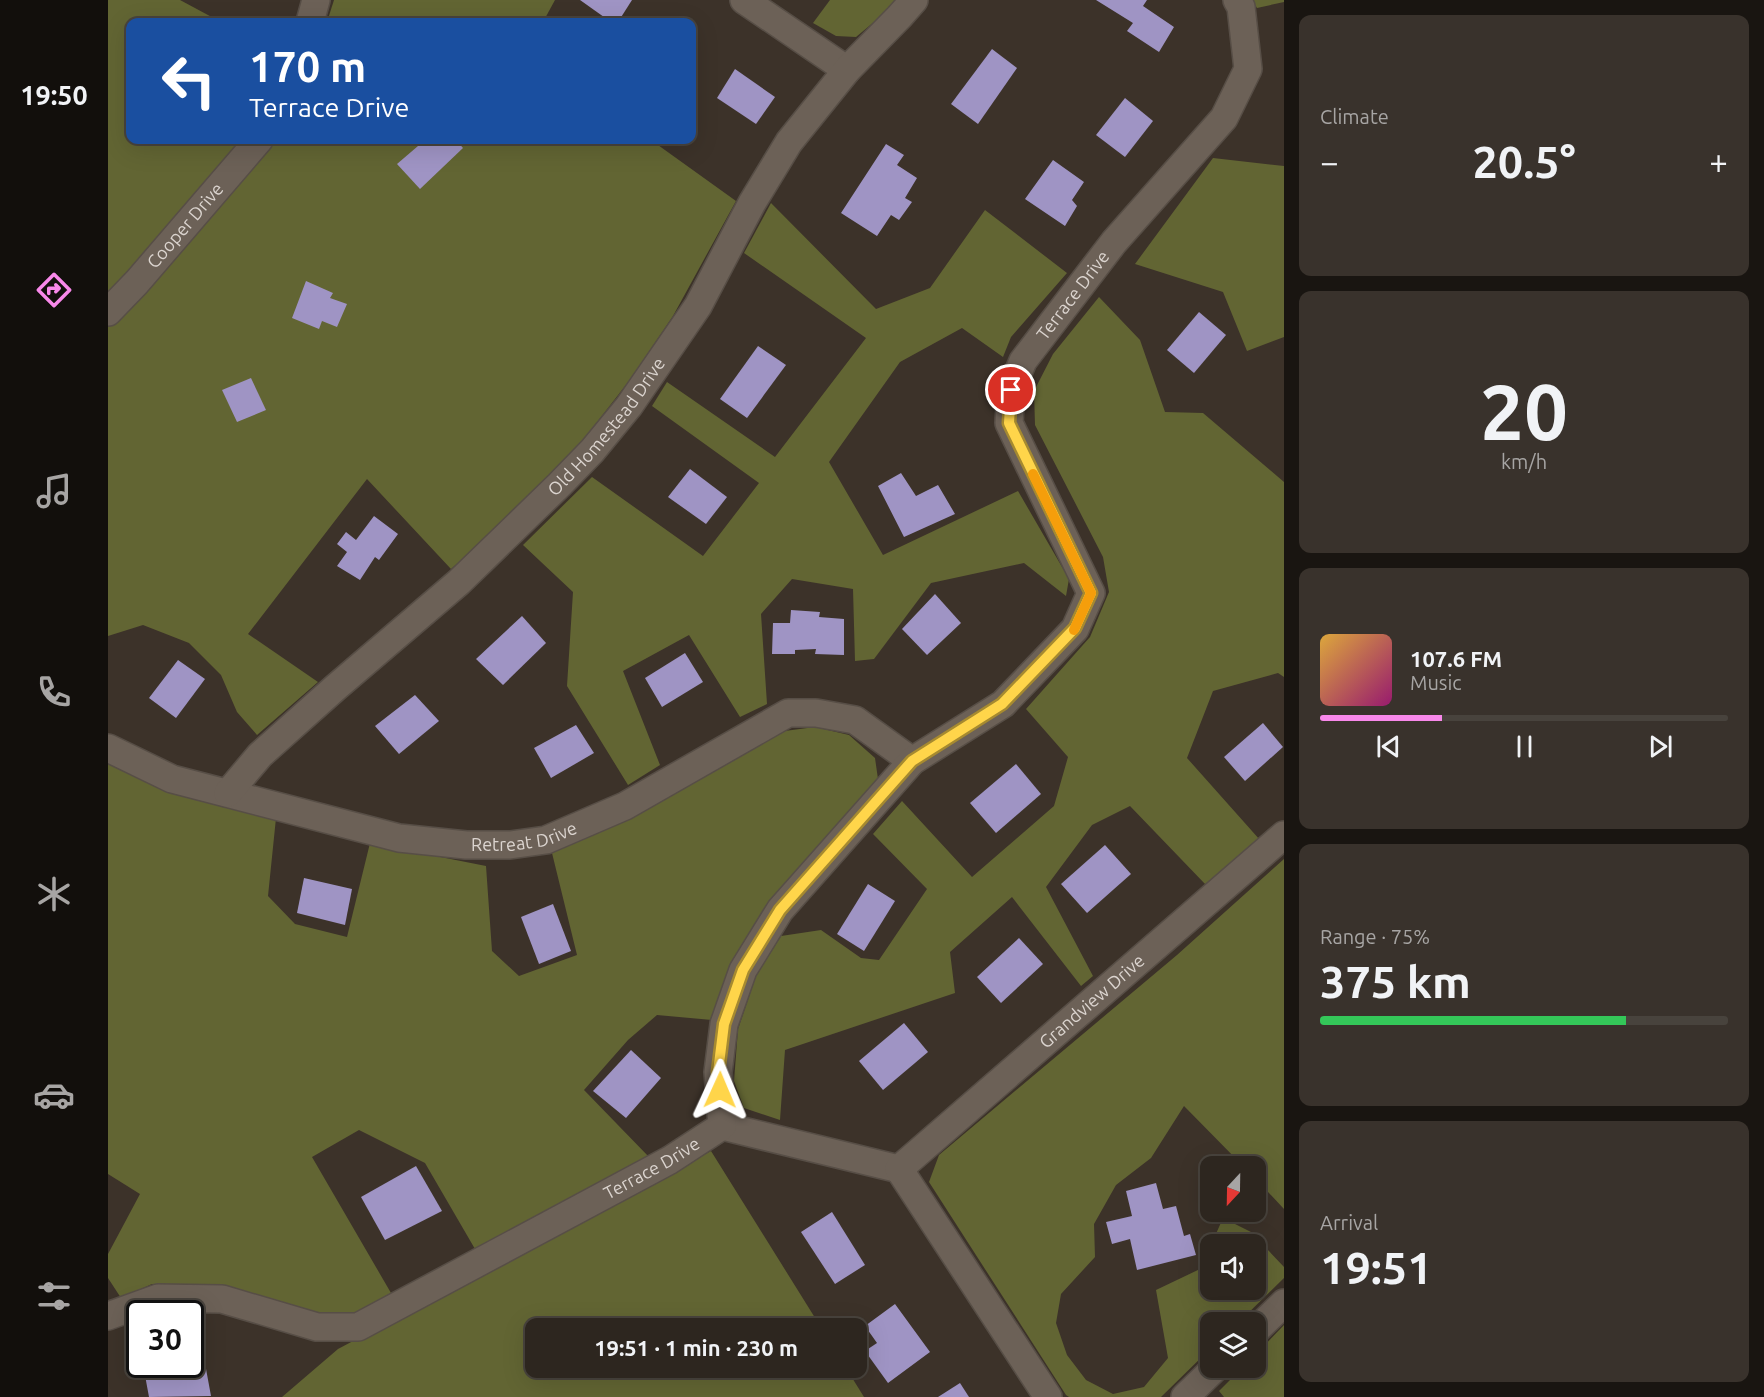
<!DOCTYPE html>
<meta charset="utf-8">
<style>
:root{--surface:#2d261f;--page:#39322c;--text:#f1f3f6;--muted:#a7a5a4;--line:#48433d;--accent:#f888ea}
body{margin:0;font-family:Ubuntu,sans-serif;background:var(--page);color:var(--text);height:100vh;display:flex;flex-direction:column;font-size:22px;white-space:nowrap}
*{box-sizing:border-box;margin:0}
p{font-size:20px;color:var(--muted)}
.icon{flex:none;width:33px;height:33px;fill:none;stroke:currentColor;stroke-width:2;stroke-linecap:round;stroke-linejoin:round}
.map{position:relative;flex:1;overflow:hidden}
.details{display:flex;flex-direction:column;gap:15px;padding:15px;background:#191511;width:480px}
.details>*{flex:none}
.hud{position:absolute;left:18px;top:18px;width:570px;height:126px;border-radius:12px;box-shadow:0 6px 24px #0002,0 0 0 2px var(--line);background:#1a4fa0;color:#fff;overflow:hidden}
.needle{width:39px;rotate:202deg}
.controls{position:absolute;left:1092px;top:1156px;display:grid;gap:12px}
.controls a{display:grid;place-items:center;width:66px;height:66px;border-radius:12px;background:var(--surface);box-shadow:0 6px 24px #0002,0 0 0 2px var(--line);font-size:30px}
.speed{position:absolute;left:18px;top:1300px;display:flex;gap:12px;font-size:30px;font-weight:700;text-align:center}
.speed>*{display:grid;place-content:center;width:78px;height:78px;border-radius:50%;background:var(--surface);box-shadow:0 6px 24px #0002,0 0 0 2px var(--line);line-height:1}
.speed .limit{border:3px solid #111;border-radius:9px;background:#fff;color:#111}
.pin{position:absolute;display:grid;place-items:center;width:51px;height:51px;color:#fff;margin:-26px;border:3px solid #fff;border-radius:50%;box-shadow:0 2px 6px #0007}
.me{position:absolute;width:66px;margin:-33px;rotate:1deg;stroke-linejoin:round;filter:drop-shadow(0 0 4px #0008)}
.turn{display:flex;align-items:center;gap:21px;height:126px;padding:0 24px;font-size:27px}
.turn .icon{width:78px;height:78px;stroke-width:2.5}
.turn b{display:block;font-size:42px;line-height:51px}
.big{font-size:45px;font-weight:700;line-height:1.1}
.details .card{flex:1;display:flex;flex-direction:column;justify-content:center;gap:9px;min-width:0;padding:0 21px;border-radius:12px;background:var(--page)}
.details .dial{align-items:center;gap:0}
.dial b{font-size:78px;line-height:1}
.song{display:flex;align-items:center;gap:18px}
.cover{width:72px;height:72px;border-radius:9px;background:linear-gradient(135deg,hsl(40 70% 55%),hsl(320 70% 35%))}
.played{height:6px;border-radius:3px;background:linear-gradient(90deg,var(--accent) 30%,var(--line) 30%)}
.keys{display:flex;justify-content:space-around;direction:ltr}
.heat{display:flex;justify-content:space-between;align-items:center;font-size:33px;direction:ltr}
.charge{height:9px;border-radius:4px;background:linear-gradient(90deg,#34c759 75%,var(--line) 0)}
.trip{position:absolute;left:417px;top:1318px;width:342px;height:60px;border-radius:12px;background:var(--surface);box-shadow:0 6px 24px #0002,0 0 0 2px var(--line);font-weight:700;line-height:60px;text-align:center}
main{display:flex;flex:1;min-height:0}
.tabs{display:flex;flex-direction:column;width:108px;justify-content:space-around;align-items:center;background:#120f0c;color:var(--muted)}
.tabs .icon{width:42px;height:42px}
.tabs .current{color:var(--accent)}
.tabs b{font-size:27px;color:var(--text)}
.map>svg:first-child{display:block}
.forest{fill:#626533}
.building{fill:#9f94c4}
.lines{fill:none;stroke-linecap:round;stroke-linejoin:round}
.minor-casing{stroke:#574e46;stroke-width:30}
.minor{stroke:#6c6157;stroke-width:27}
.route-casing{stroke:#a68a30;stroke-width:15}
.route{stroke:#ffd54a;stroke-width:10}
.slow{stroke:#f59e0b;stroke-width:10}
.labels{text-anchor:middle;stroke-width:6;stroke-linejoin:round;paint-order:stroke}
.street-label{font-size:18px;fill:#dbd4cf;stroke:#31281f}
</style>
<main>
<nav class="tabs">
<b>19:50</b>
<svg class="icon current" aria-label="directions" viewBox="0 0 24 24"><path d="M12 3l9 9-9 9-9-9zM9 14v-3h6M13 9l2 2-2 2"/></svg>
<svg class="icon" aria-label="music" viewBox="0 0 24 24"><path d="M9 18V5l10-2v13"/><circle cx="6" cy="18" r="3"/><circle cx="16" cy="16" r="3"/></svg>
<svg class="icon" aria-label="phone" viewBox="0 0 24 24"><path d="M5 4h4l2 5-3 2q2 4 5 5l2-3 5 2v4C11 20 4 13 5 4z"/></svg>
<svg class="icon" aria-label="climate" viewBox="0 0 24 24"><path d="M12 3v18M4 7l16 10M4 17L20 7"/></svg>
<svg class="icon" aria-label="car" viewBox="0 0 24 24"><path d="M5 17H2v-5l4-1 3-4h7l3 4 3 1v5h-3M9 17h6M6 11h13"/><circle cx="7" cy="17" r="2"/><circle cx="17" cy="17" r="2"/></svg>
<svg class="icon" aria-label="filters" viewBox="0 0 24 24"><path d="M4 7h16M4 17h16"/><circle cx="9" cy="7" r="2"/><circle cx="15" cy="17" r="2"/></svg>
</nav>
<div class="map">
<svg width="1176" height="1397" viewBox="0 0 1176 1397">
<rect width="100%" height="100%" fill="#3c3229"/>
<g class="forest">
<polygon points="0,0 72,0 113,22 22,22 22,140 543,140 628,201 565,316 521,381 469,448 379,538 343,569 259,479 140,634 210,682 149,735 129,712 113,675 81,643 35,625 0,636"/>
<polygon points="226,0 447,0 435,22 219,22"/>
<polygon points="722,0 788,0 778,12 748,37 728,36 705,23"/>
<polygon points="1144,0 1176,0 1176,2 1149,8"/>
<polygon points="1105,158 1176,166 1176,337 1139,351 1115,292 1027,264"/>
<polygon points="663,203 768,309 822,288 877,210 959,273 903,337 895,357 854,328 792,362 721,462 775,555 910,491 961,579 958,596 916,563 823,583 766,659 747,661 745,589 684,579 653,614 659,704 632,717 581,635 515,671 552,765 520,785 459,686 465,592 415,545 484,477 595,556 651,483 544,406 559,382 667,457 758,338 636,253"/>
<polygon points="991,297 1032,340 1057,412 1095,413 1176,482 1176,677 1170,673 1105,691 1079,758 1152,840 1098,885 1022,806 984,825 938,887 985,976 973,986 904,897 842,952 847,993 677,1050 672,1120 636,1108 626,1081 630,1029 648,976 673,936 713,930 753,958 771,960 819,889 765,834 794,801 864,877 946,806 960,757 918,709 982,637 1001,592 995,557 927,425 926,391 945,354"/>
<polygon points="707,727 741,735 767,758 770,779 604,1020 549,1015 520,1040 476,1090 541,1157 367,1249 317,1163 251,1130 204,1157 283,1293 244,1315 208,1315 116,1285 44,1284 13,1298 0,1278 0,1254 32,1194 0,1174 0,762 35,780 77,795 168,818 160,896 187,924 239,937 262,843 378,866 384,951 411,976 469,955 444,853 521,819 669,732"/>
<polygon points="1176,859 1176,1209 1148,1179 1148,1167 1136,1167 1076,1106 1043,1158 1008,1185 986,1224 987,1257 953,1294 948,1323 959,1355 978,1380 1005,1394 1036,1387 1060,1358 1048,1290 1092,1269 1102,1245 1102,1290 1148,1290 1148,1245 1103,1245 1115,1218 1143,1232 1176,1267 1176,1278 1130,1323 1102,1323 1102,1349 1053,1397 961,1397 958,1395 821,1182 831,1155 1069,955"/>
<polygon points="603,1151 714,1329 428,1329 428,1368 738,1368 756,1397 174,1397 230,1349"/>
<polygon points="1176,1325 1176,1397 1116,1397 1111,1391 1134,1368 1148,1368 1148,1354"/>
</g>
<g class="building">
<polygon points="472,0 524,0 510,22 503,22"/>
<polygon points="988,0 1039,0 1035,6 1066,27 1051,52 1019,31 1025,23"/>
<polygon points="884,49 909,68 870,124 843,104"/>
<polygon points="627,69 667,97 648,124 609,98"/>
<polygon points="1017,98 1045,121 1017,157 988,135"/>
<polygon points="317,140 348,140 355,148 312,189 289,164"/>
<polygon points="778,144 796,155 789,165 809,178 797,198 804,202 791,220 783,215 769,236 733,213"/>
<polygon points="945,160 976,182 964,200 969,206 957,226 917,199"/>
<polygon points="198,281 225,293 222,298 239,304 229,327 214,321 211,329 184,318"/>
<polygon points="1091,312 1118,335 1086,373 1059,350"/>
<polygon points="650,346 678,365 639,418 612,399"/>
<polygon points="143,378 158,410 129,422 114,390"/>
<polygon points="582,469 619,497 598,524 560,497"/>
<polygon points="793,473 808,496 830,485 847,514 796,537 770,486"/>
<polygon points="266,516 290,534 271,560 267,557 252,580 229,566 239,552 229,544 238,532 248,540"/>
<polygon points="827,594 853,623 819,655 794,629"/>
<polygon points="683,610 712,612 711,617 736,619 736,655 707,654 708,649 687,650 687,654 664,654 665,623 682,623"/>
<polygon points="414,616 438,643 395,685 368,659"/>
<polygon points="577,653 595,682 554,707 537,678"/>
<polygon points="70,660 97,679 68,718 41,698"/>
<polygon points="307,695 331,721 291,754 267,726"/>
<polygon points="1155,723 1175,747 1137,781 1116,757"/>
<polygon points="468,725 486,753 443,778 426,748"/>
<polygon points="908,764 933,794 888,833 862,803"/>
<polygon points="997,845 1023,874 979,913 953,884"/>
<polygon points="196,878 244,889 237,925 189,913"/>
<polygon points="760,884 787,901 756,951 729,934"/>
<polygon points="445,904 463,951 431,964 413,917"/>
<polygon points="911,938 935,964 893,1003 869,977"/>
<polygon points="796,1023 820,1052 775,1090 751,1061"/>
<polygon points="523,1050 553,1078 518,1118 485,1091"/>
<polygon points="308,1166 334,1211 277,1240 253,1197"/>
<polygon points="1048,1183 1055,1209 1068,1206 1076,1236 1082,1234 1088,1255 1029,1270 1022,1239 1004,1244 998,1222 1024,1216 1018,1191"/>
<polygon points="724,1212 757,1265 727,1284 693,1232"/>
<polygon points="787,1304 822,1352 780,1383 757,1351 769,1343 757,1326"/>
<polygon points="96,1358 103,1396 41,1397 36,1370 62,1365 82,1365 82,1361"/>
<polygon points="852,1383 861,1397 830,1397"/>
</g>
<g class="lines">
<g class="minor-casing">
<g id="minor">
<polyline points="636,0 739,70"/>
<polyline points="202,22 208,0"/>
<path id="s1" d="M 0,312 L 29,282 L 151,140"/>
<path id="s2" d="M 0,748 L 64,779 L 291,838 L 358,845 L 402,845 L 438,840 L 517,806 L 680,713 L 708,713 L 747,720 L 804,761"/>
<path id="s3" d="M 120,793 L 152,755 L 227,688 L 351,582 L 451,485 L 484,451 L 521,406 L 590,306 L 644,203 L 681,142 L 739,70 L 791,17 L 806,0"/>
<polyline points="614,1126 791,1169"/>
<path id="s4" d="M 0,1316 L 50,1298 L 114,1299 L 209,1327 L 250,1327 L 562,1160 L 614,1126 L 610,1072 L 616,1024 L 635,970 L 672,910 L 804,761 L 895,704 L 967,629 L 983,593 L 901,423 L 903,390 L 915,361 L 1006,242 L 1116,118 L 1140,69 L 1133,7 L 1129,0"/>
<polyline points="1148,1330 1176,1303"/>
<path id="s5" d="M 940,1397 L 791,1169 L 1176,835"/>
<polyline points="1077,1397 1107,1368"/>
</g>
</g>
<use href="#minor" class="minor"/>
</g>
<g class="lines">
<g class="route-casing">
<polyline id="route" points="612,1090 610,1072 616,1024 635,970 672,910 804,761 894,704 967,628 983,593 901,423 903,390"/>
</g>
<use href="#route" class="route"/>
<polyline class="slow" points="925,474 983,593 966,630"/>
</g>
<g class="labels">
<g class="street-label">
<text dy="6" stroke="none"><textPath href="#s1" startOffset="116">Cooper Drive</textPath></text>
<text dy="6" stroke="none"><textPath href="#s4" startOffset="1689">Terrace Drive</textPath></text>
<text dy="6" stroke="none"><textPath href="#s3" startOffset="528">Old Homestead Drive</textPath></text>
<text dy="6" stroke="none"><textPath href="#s2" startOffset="432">Retreat Drive</textPath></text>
<text dy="6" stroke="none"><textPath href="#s5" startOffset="528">Grandview Drive</textPath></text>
<text dy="6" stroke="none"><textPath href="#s4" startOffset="591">Terrace Drive</textPath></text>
</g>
</g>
</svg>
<div class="controls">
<a><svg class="needle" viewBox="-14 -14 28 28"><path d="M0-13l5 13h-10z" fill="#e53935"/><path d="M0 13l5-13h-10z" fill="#a7a5a4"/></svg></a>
<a><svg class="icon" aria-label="sound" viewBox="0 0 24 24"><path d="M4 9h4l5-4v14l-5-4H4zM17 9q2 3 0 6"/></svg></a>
<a><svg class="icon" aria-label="layers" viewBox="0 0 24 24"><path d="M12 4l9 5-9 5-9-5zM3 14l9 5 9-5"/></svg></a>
</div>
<div class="speed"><div class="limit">30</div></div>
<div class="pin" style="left:903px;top:390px;background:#d93025"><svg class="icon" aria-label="arrive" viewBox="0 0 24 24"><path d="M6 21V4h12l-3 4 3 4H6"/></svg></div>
<svg class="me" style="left:612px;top:1090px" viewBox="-20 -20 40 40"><path d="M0-17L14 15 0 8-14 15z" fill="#ffd54a" stroke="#fff" stroke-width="4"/></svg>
<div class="trip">19:51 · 1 min · 230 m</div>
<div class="hud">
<div class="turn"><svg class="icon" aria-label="left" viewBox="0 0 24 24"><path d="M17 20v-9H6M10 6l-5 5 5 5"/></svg><div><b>170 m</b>Terrace Drive</div></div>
</div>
</div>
<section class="details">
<div class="card"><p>Climate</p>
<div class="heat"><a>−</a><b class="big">20.5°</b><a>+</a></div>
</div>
<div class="card dial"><b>20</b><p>km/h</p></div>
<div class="card">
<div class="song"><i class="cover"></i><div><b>107.6 FM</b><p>Music</p></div></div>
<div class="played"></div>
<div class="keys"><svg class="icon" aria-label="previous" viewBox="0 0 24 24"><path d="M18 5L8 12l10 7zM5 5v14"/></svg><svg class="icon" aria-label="pause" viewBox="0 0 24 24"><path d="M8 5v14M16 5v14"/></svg><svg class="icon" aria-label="next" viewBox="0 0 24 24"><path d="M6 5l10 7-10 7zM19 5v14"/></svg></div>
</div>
<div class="card"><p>Range · 75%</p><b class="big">375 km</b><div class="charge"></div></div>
<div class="card"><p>Arrival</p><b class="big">19:51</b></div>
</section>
</main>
